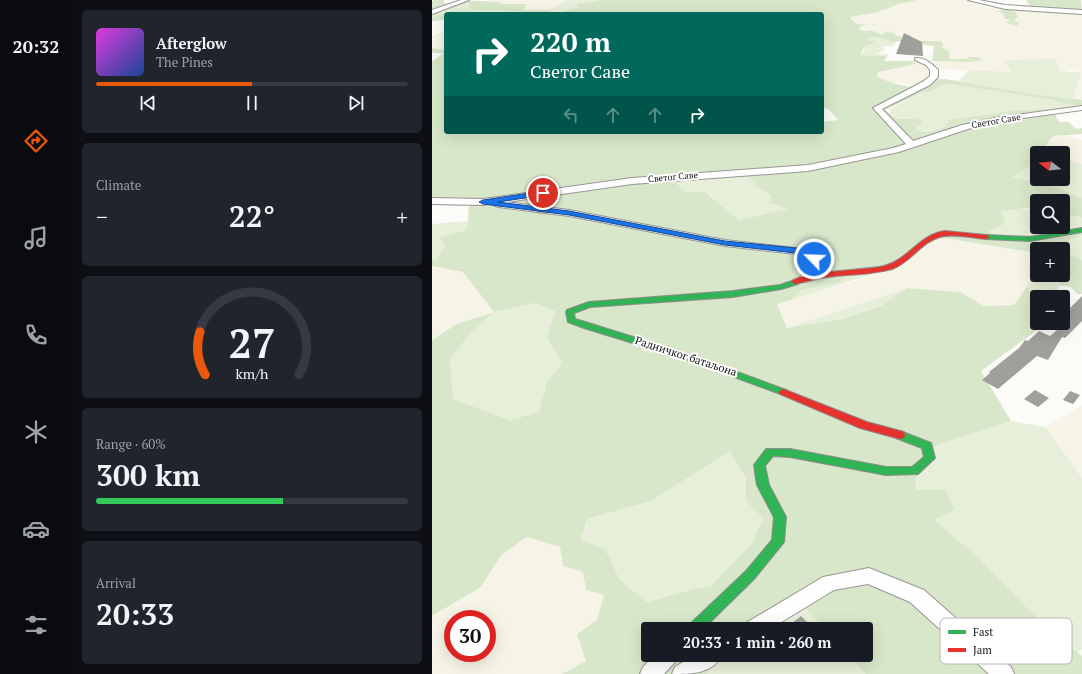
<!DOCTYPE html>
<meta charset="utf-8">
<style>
:root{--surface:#171b24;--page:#20242c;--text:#f1f3f6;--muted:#9ea1a6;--line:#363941;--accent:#ea580c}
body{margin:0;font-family:"PT Serif",serif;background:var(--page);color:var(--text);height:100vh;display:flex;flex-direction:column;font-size:15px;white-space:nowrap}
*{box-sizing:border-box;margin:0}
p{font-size:13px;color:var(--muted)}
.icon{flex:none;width:22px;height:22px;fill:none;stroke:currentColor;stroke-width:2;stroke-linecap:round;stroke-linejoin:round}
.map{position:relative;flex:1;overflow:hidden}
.side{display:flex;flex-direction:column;gap:10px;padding:10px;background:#0d0f14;width:360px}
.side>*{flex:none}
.hud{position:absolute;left:12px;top:12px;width:380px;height:122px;border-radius:4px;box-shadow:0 4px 16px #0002;background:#00695c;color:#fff;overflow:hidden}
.needle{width:26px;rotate:286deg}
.fabs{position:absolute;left:598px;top:146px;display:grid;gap:8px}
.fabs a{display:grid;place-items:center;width:40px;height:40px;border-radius:4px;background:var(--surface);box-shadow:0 4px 16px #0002;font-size:20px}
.speed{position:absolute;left:12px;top:610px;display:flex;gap:8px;font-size:20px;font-weight:700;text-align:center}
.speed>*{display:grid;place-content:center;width:52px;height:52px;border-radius:50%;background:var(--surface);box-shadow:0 4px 16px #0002;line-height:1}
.speed .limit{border:6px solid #d22;background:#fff;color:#111}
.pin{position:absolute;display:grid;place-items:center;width:34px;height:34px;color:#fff;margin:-17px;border:2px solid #fff;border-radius:50%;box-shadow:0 1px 4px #0007}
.me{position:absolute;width:44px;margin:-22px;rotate:294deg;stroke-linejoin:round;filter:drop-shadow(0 0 3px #0008)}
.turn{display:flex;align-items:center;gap:14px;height:84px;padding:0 20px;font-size:18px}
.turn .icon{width:52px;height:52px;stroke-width:2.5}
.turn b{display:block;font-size:28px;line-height:34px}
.lanes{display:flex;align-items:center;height:38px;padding:0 20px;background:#0003;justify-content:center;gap:20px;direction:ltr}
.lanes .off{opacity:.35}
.big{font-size:30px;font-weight:800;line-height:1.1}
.side .tile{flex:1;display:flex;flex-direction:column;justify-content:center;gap:6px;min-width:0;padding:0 14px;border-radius:6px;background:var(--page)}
.side .dial{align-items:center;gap:0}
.dial svg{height:104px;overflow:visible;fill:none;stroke:var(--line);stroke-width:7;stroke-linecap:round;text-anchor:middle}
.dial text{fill:var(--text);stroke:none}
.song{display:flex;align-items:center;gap:12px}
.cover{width:48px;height:48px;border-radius:6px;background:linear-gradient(135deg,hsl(300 70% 55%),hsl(220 70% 35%))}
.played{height:4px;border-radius:2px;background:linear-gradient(90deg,var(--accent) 50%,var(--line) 50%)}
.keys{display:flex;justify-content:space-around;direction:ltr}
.heat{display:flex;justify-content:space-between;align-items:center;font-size:22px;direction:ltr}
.charge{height:6px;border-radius:3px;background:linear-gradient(90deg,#34c759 60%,var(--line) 0)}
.trip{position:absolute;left:209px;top:622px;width:232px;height:40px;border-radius:4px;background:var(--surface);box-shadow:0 4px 16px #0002;font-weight:800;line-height:40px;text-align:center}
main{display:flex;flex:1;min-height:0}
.menu{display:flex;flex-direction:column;width:72px;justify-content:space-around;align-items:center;background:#090b0e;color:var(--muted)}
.menu .icon{width:28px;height:28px}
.menu .active{color:var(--accent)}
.menu b{font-size:18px;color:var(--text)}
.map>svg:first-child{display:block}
.farmland{fill:#f6f4e6;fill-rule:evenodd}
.green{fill:#e7efda}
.forest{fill:#d8e6c9;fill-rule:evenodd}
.building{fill:#a09f9c}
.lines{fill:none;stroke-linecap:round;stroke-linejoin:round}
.street-casing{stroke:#979695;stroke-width:2}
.fast-casing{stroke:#8d8d8c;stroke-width:2}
.jam-casing{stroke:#8d8d8c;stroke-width:2}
.street{fill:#fffefe;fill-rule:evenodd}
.fast{fill:#30b455;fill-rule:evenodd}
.jam{fill:#e5322d;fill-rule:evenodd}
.route{fill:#1a73e8;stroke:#114b97}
.labels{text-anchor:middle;stroke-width:4;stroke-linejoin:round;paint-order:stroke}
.far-street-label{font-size:9px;fill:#111;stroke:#fff}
.street-label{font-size:11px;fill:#111;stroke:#fff}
.key{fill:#fff;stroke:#b8b8b8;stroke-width:1}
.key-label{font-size:11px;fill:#111}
</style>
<main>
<nav class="menu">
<b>20:32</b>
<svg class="icon active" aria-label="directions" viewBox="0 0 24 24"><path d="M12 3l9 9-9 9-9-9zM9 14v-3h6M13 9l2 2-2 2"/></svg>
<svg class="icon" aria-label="music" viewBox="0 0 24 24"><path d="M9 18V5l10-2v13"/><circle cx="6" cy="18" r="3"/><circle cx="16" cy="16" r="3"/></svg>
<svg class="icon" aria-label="phone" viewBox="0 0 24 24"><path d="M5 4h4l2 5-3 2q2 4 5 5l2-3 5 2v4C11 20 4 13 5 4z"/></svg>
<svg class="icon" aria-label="climate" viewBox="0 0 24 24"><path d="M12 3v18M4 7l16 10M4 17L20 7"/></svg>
<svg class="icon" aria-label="car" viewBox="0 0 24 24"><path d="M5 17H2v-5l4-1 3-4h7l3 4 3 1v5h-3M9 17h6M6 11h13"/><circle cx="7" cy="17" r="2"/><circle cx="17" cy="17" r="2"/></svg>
<svg class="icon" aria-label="filters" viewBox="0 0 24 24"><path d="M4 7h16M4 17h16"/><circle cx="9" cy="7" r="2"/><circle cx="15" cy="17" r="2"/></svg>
</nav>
<section class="side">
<div class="tile">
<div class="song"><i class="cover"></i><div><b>Afterglow</b><p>The Pines</p></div></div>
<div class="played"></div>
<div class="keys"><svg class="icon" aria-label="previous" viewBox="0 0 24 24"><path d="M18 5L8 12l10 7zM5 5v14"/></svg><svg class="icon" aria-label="pause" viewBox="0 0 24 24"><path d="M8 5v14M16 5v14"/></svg><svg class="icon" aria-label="next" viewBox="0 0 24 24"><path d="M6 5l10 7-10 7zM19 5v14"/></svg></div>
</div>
<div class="tile"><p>Climate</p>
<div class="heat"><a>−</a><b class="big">22°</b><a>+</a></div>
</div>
<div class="tile dial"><svg viewBox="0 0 100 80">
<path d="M14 69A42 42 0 1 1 86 69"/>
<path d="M14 69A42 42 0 0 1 10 36" stroke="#ea580c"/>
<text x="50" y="56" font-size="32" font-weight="700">27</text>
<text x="50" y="72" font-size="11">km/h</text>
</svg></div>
<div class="tile"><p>Range · 60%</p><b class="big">300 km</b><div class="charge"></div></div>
<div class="tile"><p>Arrival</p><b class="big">20:33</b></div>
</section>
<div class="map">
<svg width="650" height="674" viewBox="0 0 650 674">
<rect width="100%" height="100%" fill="#fcfbf8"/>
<g class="farmland">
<polygon points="59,0 153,0 136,0 116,10 91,10 94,5 66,4 69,2 57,1"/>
<polygon points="482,0 533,0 558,9 565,7 650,11 650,100 641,99 648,72 637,70 636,72 629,72 571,60 580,72 505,69 502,79 483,86 457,82 444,76 446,72 483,64 480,61 538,62 538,59 516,59 508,47 463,35 427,30 429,26 434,25 465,26 425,24 418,17 447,12 466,4 483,1"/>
<polygon points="14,29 14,50 0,48 0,42 5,39 0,39 0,37"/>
<polygon points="635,135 650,140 650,164 631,159 631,153 615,153 613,149 616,141 621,136"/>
<polygon points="506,237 605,253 605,267 582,305 552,306 528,292 475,288 355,328 345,304 434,278"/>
<polygon points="0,266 31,272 62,312 25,324 0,340"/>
<polygon points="650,405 650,478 614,427"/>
<path d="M 95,537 L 128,547 L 131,566 L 151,572 L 154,590 L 172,595 L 165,620 L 145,634 L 154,661 L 130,674 L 0,674 L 0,616 L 49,587 L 69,554 ZM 21,619 L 55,619 L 55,653 L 21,653 Z"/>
</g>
<g class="green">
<path d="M 136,0 L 167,0 L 156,4 L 147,4 L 148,6 C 137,10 127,14 116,10 Z"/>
<polygon points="32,2 37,2 44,10 113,12 112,14 114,14 14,14 14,18 3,16 0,18 0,14"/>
<polygon points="437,37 449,38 463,43 461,46 449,47 453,50 444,54 456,54 455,56 429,55 435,44 444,42 435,41"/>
<polygon points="623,59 629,72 649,72 641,99 601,94 526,81 538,70 580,72 571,60"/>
<path d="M 517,84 L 622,100 L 632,104 L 650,106 L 650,110 L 578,111 L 517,120 L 516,125 C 505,129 493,137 483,128 L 492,122 L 484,119 L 465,119 L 458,113 L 458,109 L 491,92 L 499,92 L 510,85 Z"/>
<polygon points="631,159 650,164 650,198 625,188 579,177 605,161 605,179 631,179"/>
<polygon points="315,176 324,182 322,185 340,197 337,203 357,209 307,220 273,192 254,192 241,180"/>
<polygon points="584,208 605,210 605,227 631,227 631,215 650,217 650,232 561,238 557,231 569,226 568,211"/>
<polygon points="36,221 35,230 8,238 13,245 4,260 0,259 0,224"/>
<polygon points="650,235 650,260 631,251 631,249 638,240"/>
<polygon points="604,268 605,275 625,275 627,285 624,296 594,287"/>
<polygon points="424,274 438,275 359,300 370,290 406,283 412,277"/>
<polygon points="475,288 449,306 410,319 355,328"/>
<polygon points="103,303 123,311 115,336 130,363 115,382 107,412 78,420 21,399 18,360 39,332 62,312"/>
<polygon points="579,421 614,427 650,478 650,649 646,652 594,607 548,559 501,520 523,510 514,490 485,490 483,480 504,445"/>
<polygon points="298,451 314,479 314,501 331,518 320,543 279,586 262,589 215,602 188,580 173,549 149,540 155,519 219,501"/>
<polygon points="363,597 393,629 312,629"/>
<polygon points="270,655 417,655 433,674 276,674 265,658"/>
</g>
<g class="forest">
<path d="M 3,0 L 11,0 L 13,4 L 27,0 L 70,2 L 67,4 L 95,4 L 91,10 L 116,10 L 124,13 L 147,7 L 143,5 C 150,2 159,3 167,0 L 482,0 L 483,1 L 466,4 L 447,12 L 418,17 L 425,24 L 466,26 L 434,25 L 429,26 L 427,30 L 434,31 L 437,30 L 450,34 L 454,32 L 461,33 L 463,35 L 482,41 L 509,41 L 512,45 L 509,47 L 515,50 L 518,55 L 516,59 L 537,59 L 535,57 L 545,57 L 551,60 L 538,62 L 500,61 L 502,46 L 464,41 L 463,43 L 449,38 L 437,37 L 435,41 L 444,41 C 437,47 432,42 429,55 L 455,56 L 452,61 L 480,61 L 484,64 L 446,72 L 445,76 L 457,82 L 477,87 L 483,86 L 492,79 L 513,79 L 601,94 L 650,100 L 650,106 L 632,104 L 622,100 L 517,84 L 510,85 L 499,92 L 491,92 L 453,110 L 465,119 L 484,119 L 492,122 L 484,128 C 493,137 506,129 516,125 L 516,120 L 579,111 L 615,109 L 624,115 L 624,118 L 628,122 L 637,122 L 644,129 L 650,128 L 650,134 L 621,136 C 616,141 613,145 615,153 L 605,153 L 605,161 L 580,177 L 625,188 L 648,197 L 650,198 L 650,217 L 631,215 L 631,201 L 605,201 L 605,210 L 594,208 L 568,211 L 573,220 L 569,226 L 557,231 L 561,238 L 650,232 L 650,235 L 638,240 L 631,249 L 605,249 L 605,253 L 506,237 L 438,275 L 424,274 L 412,277 L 406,283 L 370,290 L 359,300 L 345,304 L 355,328 L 410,319 L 449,306 L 475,288 L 528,292 L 552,306 L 582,305 L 594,287 L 624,296 L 605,297 L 605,323 L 615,323 L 549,371 L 579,421 L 504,445 L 483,480 L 485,490 L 514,490 L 523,510 L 502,520 L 548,559 L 594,607 L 650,656 L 650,674 L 433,674 L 417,655 L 434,655 L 434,629 L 393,629 L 363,597 L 312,629 L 216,629 L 216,655 L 270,655 L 265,658 L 276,674 L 130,674 L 154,661 L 145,634 L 165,620 L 172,595 L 154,590 L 151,572 L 131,566 L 128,547 L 95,537 L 69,555 L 49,587 L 0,616 L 0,340 L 25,324 L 62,312 L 31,272 L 0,266 L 0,259 L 4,260 L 13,245 L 7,238 L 35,230 L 37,206 L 0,205 L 0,61 L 12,53 L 0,53 L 0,48 L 14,50 L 14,132 L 390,132 L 390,122 L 406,120 L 396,109 L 390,108 L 390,14 L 111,14 L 112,12 L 44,10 L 37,8 L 37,2 L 3,14 L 14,16 L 12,17 L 14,22 L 13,22 L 13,20 L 0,21 L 0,18 L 2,16 L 0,16 L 2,15 L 0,14 L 0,1 ZM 315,176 L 324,182 L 322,185 L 339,196 L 337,203 L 356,209 L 307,220 L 273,192 L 254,192 L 241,180 ZM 103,303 L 123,311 L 115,337 L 130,363 L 115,382 L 107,412 L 78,420 L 21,399 L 18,360 L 39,332 L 62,312 ZM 298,451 L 314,479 L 314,501 L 331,518 L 320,543 L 279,586 L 262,589 L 215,602 L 188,580 L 173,549 L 149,540 L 155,519 L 219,501 Z"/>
<polygon points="594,0 649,0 650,11 600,9"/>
<polygon points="579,10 584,13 586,17 582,21 588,23 584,26 573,22 579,21 572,18 571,15 573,14 564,11"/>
<polygon points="631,251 650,260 650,294 645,294 639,287 627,285 625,275 631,275"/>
</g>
<g class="building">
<polygon points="472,33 490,42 491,56 464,54"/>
<polygon points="650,296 650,321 633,338 630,337 616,360 605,356 566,389 550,380 558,373 557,372 587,348 593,340 596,341 607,331 618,336 631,325 631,315"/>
<polygon points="603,390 617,398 606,407 592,399"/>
<polygon points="638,391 648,395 641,404 631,400"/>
<polygon points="369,616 382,629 353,629"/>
</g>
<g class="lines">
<g class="street-casing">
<g id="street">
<polygon points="29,0 37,0 0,14 0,10"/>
<polygon points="536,0 547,0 573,5 650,10 650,14 573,9"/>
<path d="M 483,58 C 492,57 500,63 506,70 L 506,77 L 498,85 L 450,109 L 481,141 L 530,125 L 563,118 L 650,106 L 650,110 L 563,122 L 536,129 L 467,152 L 376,171 L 200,184 L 74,202 L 137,210 L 293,240 L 364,248 L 380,252 L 390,263 C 387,270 382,279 374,282 L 368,278 L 378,263 L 372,256 L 364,254 L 293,246 L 137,216 L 67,207 L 63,206 L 62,203 L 51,205 L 0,204 L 0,198 L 51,199 L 200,178 L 376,165 L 461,148 L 474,144 L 441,108 L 492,81 L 498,76 L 498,70 L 494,65 L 483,60 Z"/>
<polygon points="437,568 492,590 579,667 582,674 557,674 478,602 436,584 402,590 338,629 311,629 314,623 391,577"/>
<polygon points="223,655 246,655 243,662 232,674 208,674 211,667"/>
<path d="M 262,655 L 290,655 C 281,674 259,674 240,674 L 243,667 Z"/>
</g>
</g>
<g class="fast-casing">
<g id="fast">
<polygon points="650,228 650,232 598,241 554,239 550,237 554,235 598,237"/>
<polygon points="363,280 366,280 367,282 366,284 349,289 301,297 158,307 142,313 143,319 150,321 262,356 354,390 356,392 351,395 256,360 152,328 136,322 134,312 135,310 157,302 301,291 348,285"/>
<polygon points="468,431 499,443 503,458 486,474 454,475 358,457 341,456 333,466 337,485 354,517 352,542 322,579 271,629 255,629 257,625 314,571 340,540 342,517 325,485 322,465 334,449 358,449 454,467 480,467 492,457 490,448 464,438 463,435 464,432"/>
</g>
</g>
<g class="jam-casing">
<g id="jam">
<path d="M 513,231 L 554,235 L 558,237 L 554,239 C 540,238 522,233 508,237 C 489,242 479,262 460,269 C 439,275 417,274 396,277 C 384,278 374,282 363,284 L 359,282 C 372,270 432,271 452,266 C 476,260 488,234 513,231 Z"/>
<polygon points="351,389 435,422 472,432 473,435 472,438 468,439 428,428 348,394 346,392"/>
</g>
</g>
<use href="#street" class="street"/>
<use href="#fast" class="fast"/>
<use href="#jam" class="jam"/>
</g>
<polygon class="route" points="111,191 114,193 113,195 66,202 137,211 293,241 364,248 378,252 385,259 382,261 373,255 363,253 293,245 137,215 51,204 47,202 51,200"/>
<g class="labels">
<g class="far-street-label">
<text transform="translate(564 121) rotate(-10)" y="3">Светог Саве</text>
<text transform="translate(241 177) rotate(-5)" y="3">Светог Саве</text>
</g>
<g class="street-label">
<text transform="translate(254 356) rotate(18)" y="4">Радничког батаљона</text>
</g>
</g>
<rect x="508" y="618" width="132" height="46" rx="6" class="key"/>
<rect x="516" y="630" width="18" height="4" fill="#30b455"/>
<rect x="516" y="648" width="18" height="4" fill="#e5322d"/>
<g class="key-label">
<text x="541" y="636">Fast</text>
<text x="541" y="654">Jam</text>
</g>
</svg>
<div class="fabs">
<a><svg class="needle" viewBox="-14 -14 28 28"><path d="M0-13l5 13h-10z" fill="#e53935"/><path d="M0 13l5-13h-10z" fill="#9ea1a6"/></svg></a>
<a><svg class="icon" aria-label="search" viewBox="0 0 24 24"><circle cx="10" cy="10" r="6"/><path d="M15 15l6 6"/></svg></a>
<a>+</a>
<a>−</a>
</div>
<div class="speed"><div class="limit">30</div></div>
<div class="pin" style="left:111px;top:193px;background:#d93025"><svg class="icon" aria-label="arrive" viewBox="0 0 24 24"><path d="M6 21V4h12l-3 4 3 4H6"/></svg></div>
<svg class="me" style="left:382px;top:259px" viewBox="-20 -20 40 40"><circle r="17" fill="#1a73e8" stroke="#fff" stroke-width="3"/><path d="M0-11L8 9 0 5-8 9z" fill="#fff"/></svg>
<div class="trip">20:33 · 1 min · 260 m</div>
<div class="hud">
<div class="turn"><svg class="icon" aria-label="right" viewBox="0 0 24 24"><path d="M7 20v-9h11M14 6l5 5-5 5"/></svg><div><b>220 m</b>Светог Саве</div></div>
<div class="lanes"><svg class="icon off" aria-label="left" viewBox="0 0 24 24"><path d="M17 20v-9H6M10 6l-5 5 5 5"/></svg><svg class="icon off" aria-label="ahead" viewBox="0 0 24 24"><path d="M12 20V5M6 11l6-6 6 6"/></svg><svg class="icon off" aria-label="ahead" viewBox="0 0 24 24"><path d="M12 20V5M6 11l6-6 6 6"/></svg><svg class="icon" aria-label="right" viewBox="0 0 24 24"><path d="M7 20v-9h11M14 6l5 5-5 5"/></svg></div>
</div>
</div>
</main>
